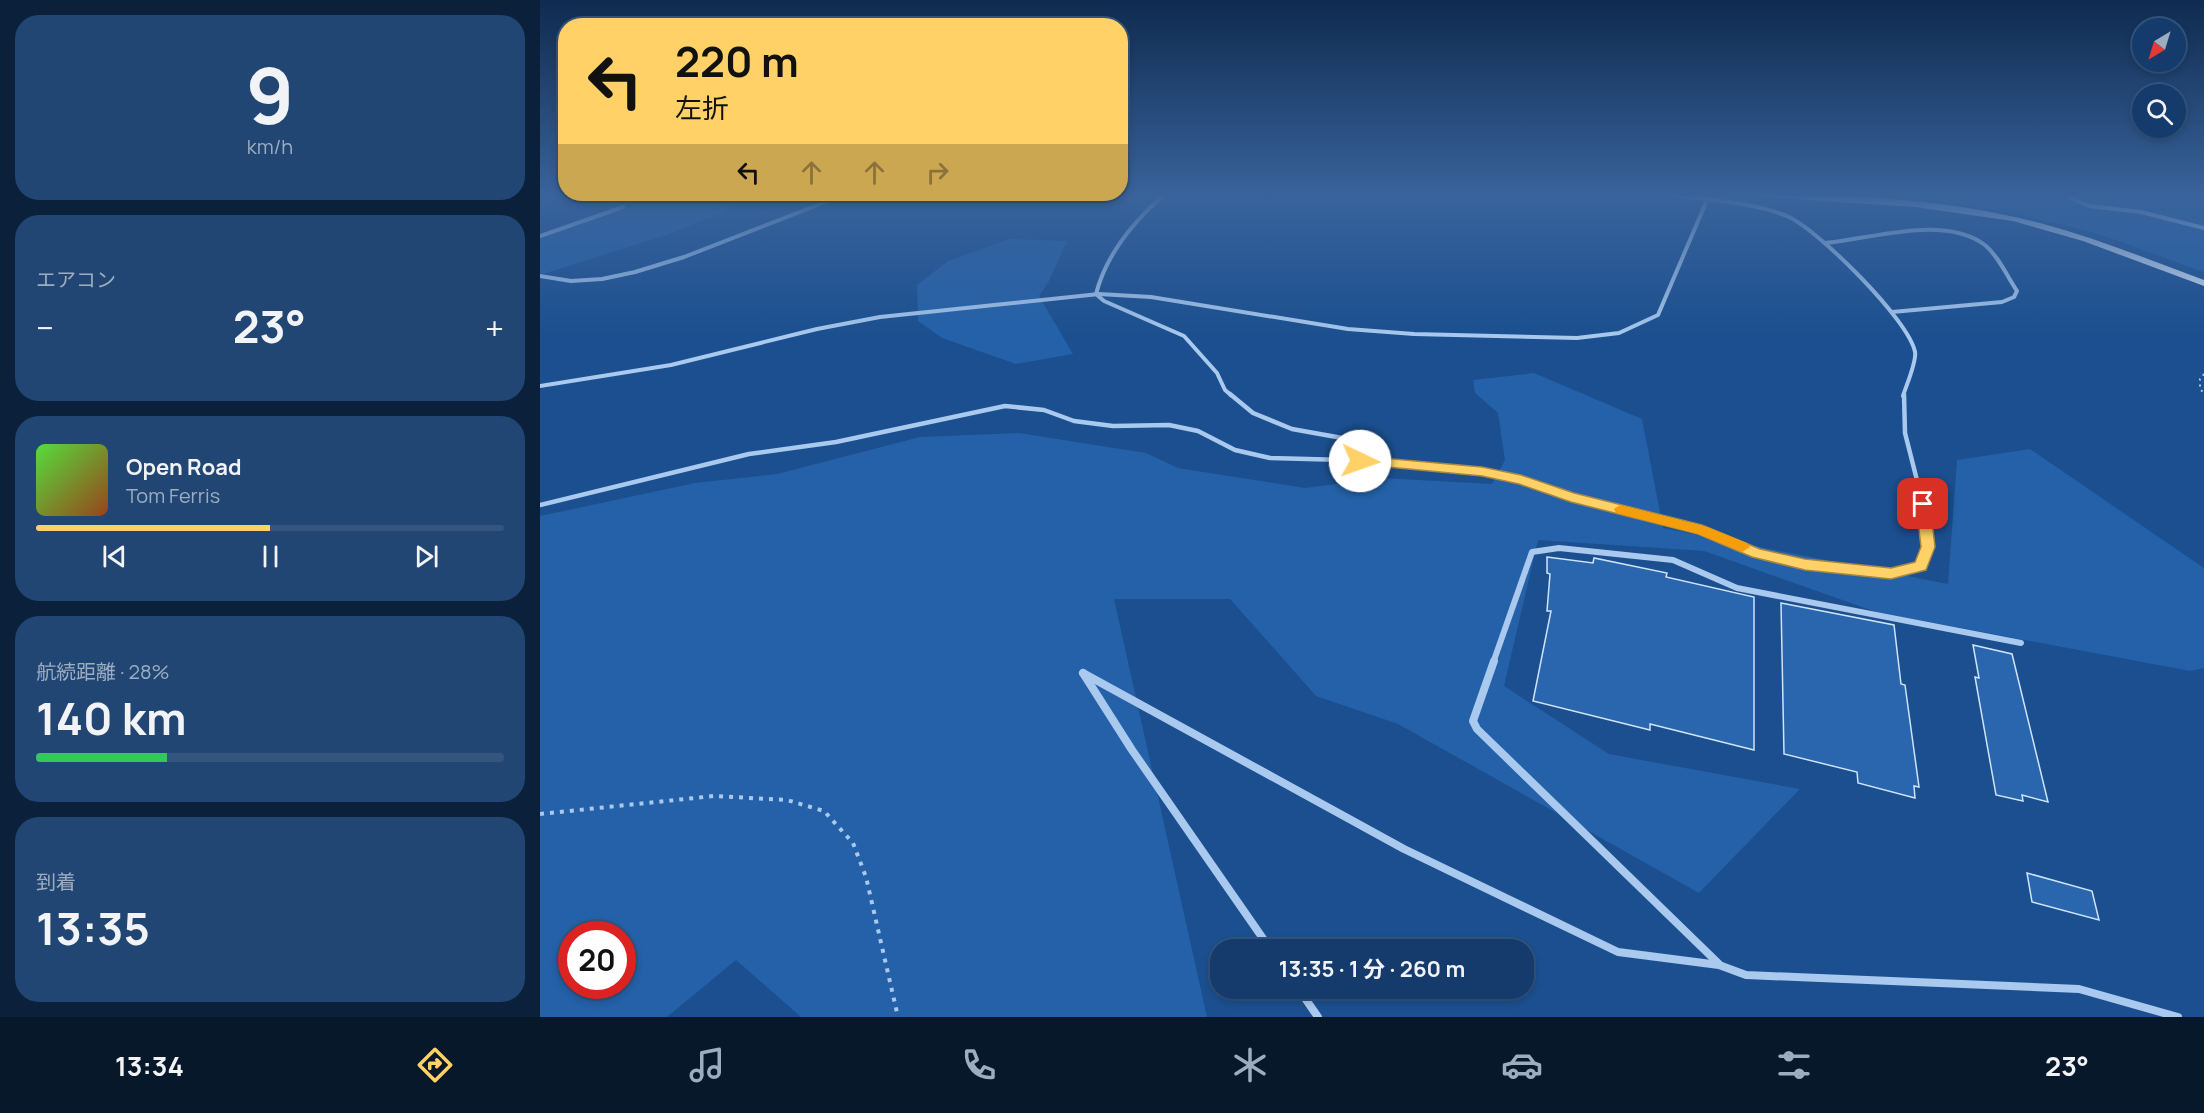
<!DOCTYPE html>
<html lang="ja">
<meta charset="utf-8">
<style>
:root{--surface:#143b6b;--page:#214673;--text:#f1f3f6;--muted:#9dadc1;--line:#33557e;--accent:#ffd166}
body{margin:0;font-family:Manrope,"Noto Sans JP",sans-serif;background:var(--page);color:var(--text);height:100vh;display:flex;flex-direction:column;font-size:22px;white-space:nowrap}
*{box-sizing:border-box;margin:0}
p{font-size:20px;color:var(--muted)}
.icon{flex:none;width:33px;height:33px;fill:none;stroke:currentColor;stroke-width:2;stroke-linecap:round;stroke-linejoin:round}
.map{position:relative;flex:1;overflow:hidden}
.details{display:flex;flex-direction:column;gap:15px;padding:15px;background:#0b203b;width:540px}
.details>*{flex:none}
.banner{position:absolute;left:18px;top:18px;width:570px;height:183px;border-radius:24px;box-shadow:0 3px 9px #0003,0 0 0 2px var(--line);background:#ffd166;color:#111;overflow:hidden}
.needle{width:39px;rotate:218deg}
.fabs{position:absolute;left:1592px;top:18px;display:grid;gap:12px}
.fabs a{display:grid;place-items:center;width:54px;height:54px;border-radius:50%;background:var(--surface);box-shadow:0 3px 9px #0003,0 0 0 2px var(--line);font-size:30px}
.speed{position:absolute;left:18px;top:921px;display:flex;gap:12px;font-size:30px;font-weight:700;text-align:center}
.speed>*{display:grid;place-content:center;width:78px;height:78px;border-radius:50%;background:var(--surface);box-shadow:0 3px 9px #0003,0 0 0 2px var(--line);line-height:1}
.speed .limit{border:9px solid #d22;background:#fff;color:#111}
.pin{position:absolute;display:grid;place-items:center;width:51px;height:51px;color:#fff;margin:-26px;border-radius:12px;box-shadow:0 3px 9px #0006}
.me{position:absolute;width:66px;margin:-33px;rotate:93deg;stroke-linejoin:round;filter:drop-shadow(0 0 4px #0008)}
.turn{display:flex;align-items:center;gap:21px;height:126px;padding:0 18px;font-size:27px}
.turn .icon{width:78px;height:78px;stroke-width:2.5}
.turn b{display:block;font-size:42px;line-height:51px}
.lanes{display:flex;align-items:center;height:57px;padding:0 18px;background:#0003;justify-content:center;gap:30px;direction:ltr}
.lanes .off{opacity:.35}
.big{font-size:45px;font-weight:700;line-height:1.1}
.details .widget{flex:1;display:flex;flex-direction:column;justify-content:center;gap:9px;min-width:0;padding:0 21px;border-radius:24px;background:var(--page)}
.details .dial{align-items:center;gap:0}
.dial b{font-size:78px;line-height:1}
.song{display:flex;align-items:center;gap:18px}
.cover{width:72px;height:72px;border-radius:9px;background:linear-gradient(135deg,hsl(110 70% 55%),hsl(20 70% 35%))}
.played{height:6px;border-radius:3px;background:linear-gradient(90deg,var(--accent) 50%,var(--line) 50%)}
.keys{display:flex;justify-content:space-around;direction:ltr}
.heat{display:flex;justify-content:space-between;align-items:center;font-size:33px;direction:ltr}
.charge{height:9px;border-radius:4px;background:linear-gradient(90deg,#34c759 28%,var(--line) 0)}
.trip{position:absolute;left:670px;top:939px;width:324px;height:60px;border-radius:24px;background:var(--surface);box-shadow:0 3px 9px #0003,0 0 0 2px var(--line);font-weight:700;line-height:60px;text-align:center}
.tabs{display:flex;height:96px;justify-content:space-around;align-items:center;background:#08182b;color:var(--muted)}
.tabs .icon{width:42px;height:42px}
.tabs .selected{color:var(--accent)}
.tabs b{font-size:27px;color:var(--text)}
main{display:flex;flex:1;min-height:0}
.map>svg:first-child{display:block}
.green{fill:#2461a8;fill-rule:evenodd}
.building{fill:#2a66ad;stroke:#cfe3fa;stroke-width:1.5}
.lines{fill:none;stroke-linecap:round;stroke-linejoin:round}
.path-far1{stroke:#a9c9ee;stroke-width:2;stroke-dasharray:2 4;stroke-linecap:butt}
.path{stroke:#a9c9ee;stroke-width:4;stroke-dasharray:4 6;stroke-linecap:butt}
.lane-far1{stroke:#a9c9ee;stroke-width:4}
.lane{stroke:#a9c9ee;stroke-width:4.5}
.street-far1{stroke:#a9c9ee;stroke-width:6}
.street{stroke:#a9c9ee;stroke-width:8}
.secondary{fill:#d6e6fa;fill-rule:evenodd}
.route{fill:#ffd166;stroke:#a68842;stroke-width:1.5}
.slow{fill:#f59e0b}
</style>
<main>
<section class="details">
<div class="widget dial"><b>9</b><p>km/h</p></div>
<div class="widget"><p>エアコン</p>
<div class="heat"><a>−</a><b class="big">23°</b><a>+</a></div>
</div>
<div class="widget">
<div class="song"><i class="cover"></i><div><b>Open Road</b><p>Tom Ferris</p></div></div>
<div class="played"></div>
<div class="keys"><svg class="icon" aria-label="previous" viewBox="0 0 24 24"><path d="M18 5L8 12l10 7zM5 5v14"/></svg><svg class="icon" aria-label="pause" viewBox="0 0 24 24"><path d="M8 5v14M16 5v14"/></svg><svg class="icon" aria-label="next" viewBox="0 0 24 24"><path d="M6 5l10 7-10 7zM19 5v14"/></svg></div>
</div>
<div class="widget"><p>航続距離 · 28%</p><b class="big">140 km</b><div class="charge"></div></div>
<div class="widget"><p>到着</p><b class="big">13:35</b></div>
</section>
<div class="map">
<svg width="1664" height="1017" viewBox="0 0 1664 1017">
<rect width="100%" height="100%" fill="#1b4f8f"/>
<g class="green">
<polygon points="137,194 180,194 200,198 182,213 129,234 0,275 0,236 64,213"/>
<path d="M 1331,194 L 1664,194 L 1664,272 C 1625,259 1587,242 1547,231 C 1476,212 1405,200 1331,194 Z"/>
<polygon points="470,239 527,241 509,281 499,296 533,354 476,364 402,338 378,321 377,285 408,261"/>
<path d="M 994,373 L 1102,419 L 1123,528 L 1408,584 L 1417,460 L 1490,449 L 1664,568 L 1664,668 L 1650,671 L 1336,612 L 1164,551 L 998,540 L 964,686 L 1069,754 L 1260,789 L 1159,893 L 858,724 L 776,696 L 690,599 L 574,599 L 667,1017 L 261,1017 L 196,960 L 127,1017 L 0,1017 L 0,516 L 155,483 L 237,474 L 380,437 L 479,433 L 606,453 L 638,468 L 765,488 L 842,478 L 952,484 L 965,460 L 958,413 L 935,393 L 933,380 ZM 32,934 L 82,934 L 82,986 L 32,986 Z"/>
</g>
<g class="building">
<polygon points="1007,557 1053,563 1054,558 1127,573 1126,577 1214,597 1214,750 1110,724 1110,730 993,701 1011,611 1007,611 1010,574 1007,573"/>
<polygon points="1241,603 1354,625 1361,684 1365,685 1379,787 1374,786 1375,798 1318,783 1317,772 1244,754"/>
<polygon points="1433,645 1472,654 1508,802 1482,795 1483,801 1456,795 1435,677 1439,678"/>
<polygon points="1487,873 1552,891 1559,920 1492,902"/>
</g>
<g class="lines">
<polyline class="path-far1" points="1664,374 1660,379 1660,389 1664,393"/>
<polyline class="path" points="0,814 174,796 247,800 284,811 313,843 326,877 358,1017"/>
<g class="lane-far1">
<path d="M 625,194 C 595,220 566,255 556,294 L 564,301 L 644,336 L 677,373 L 685,390 L 692,396"/>
<path d="M 1123,194 C 1159,199 1217,202 1249,217 C 1279,231 1369,320 1375,352 C 1377,361 1366,386 1363,396"/>
<polyline points="1521,194 1549,206 1601,212 1664,228"/>
<polyline points="0,236 83,207"/>
<path d="M 1285,243 C 1332,239 1404,214 1445,245 C 1459,257 1467,276 1477,291 L 1474,297 L 1462,302 L 1352,312"/>
<polyline points="0,276 31,281 62,279 95,272 144,257 306,194"/>
<polyline points="0,386 131,365 277,329 340,317 559,294 611,297 808,329 874,334 1037,338 1079,333 1118,315 1167,200"/>
</g>
<g class="lane">
<polyline points="690,394 713,413 752,429 830,443 837,449 842,461"/>
<polyline points="0,505 209,454 296,442 465,406 504,410 534,421 573,426 629,425 658,431 695,450 730,458 842,461 942,472 981,480 1031,497 1162,530 1218,553 1265,564 1351,574 1380,566 1388,547 1383,504 1365,433 1364,394"/>
</g>
<polyline class="street-far1" points="953,663 992,552 1019,548 1133,560 1197,588 1481,643"/>
<g class="street">
<polyline points="954,661 933,721 937,729 1179,964"/>
<polyline points="543,673 864,849 1078,952 1179,965 1206,975 1539,989 1638,1017"/>
<polyline points="543,673 592,750 731,950"/>
<polyline points="758,988 778,1017"/>
</g>
<path class="secondary" d="M 1205,194 C 1303,194 1405,198 1500,223 C 1556,238 1610,260 1664,280 L 1664,286 L 1543,241 L 1473,221 L 1375,207 L 1209,196 Z"/>
</g>
<linearGradient id="sky" x2="0" y2="1"><stop stop-color="#0f2b4f"/><stop offset="0.58" stop-color="#39639b"/><stop offset="1" stop-color="#39639b" stop-opacity="0"/></linearGradient>
<rect width="1664" height="337" fill="url(#sky)"/>
<polygon class="route" points="820,456 942,467 981,475 1034,493 1162,525 1220,549 1265,559 1351,568 1375,562 1381,547 1376,504 1383,499 1390,504 1395,547 1386,570 1351,579 1265,570 1212,557 1158,534 1031,502 979,484 942,476 816,464 814,461 816,458"/>
<polygon class="slow" points="1080,505 1167,527 1207,543 1210,547 1202,552 1158,534 1076,513 1074,509"/>
</svg>
<div class="fabs">
<a><svg class="needle" viewBox="-14 -14 28 28"><path d="M0-13l5 13h-10z" fill="#e53935"/><path d="M0 13l5-13h-10z" fill="#9dadc1"/></svg></a>
<a><svg class="icon" aria-label="search" viewBox="0 0 24 24"><circle cx="10" cy="10" r="6"/><path d="M15 15l6 6"/></svg></a>
</div>
<div class="speed"><div class="limit">20</div></div>
<div class="pin" style="left:1383px;top:504px;background:#d93025"><svg class="icon" aria-label="arrive" viewBox="0 0 24 24"><path d="M6 21V4h12l-3 4 3 4H6"/></svg></div>
<svg class="me" style="left:820px;top:461px" viewBox="-20 -20 40 40"><circle r="19" fill="#fff"/><path d="M0-13L10 11 0 6-10 11z" fill="#ffd166"/></svg>
<div class="trip">13:35 · 1 分 · 260 m</div>
<div class="banner">
<div class="turn"><svg class="icon" aria-label="left" viewBox="0 0 24 24"><path d="M17 20v-9H6M10 6l-5 5 5 5"/></svg><div><b>220 m</b>左折</div></div>
<div class="lanes"><svg class="icon" aria-label="left" viewBox="0 0 24 24"><path d="M17 20v-9H6M10 6l-5 5 5 5"/></svg><svg class="icon off" aria-label="ahead" viewBox="0 0 24 24"><path d="M12 20V5M6 11l6-6 6 6"/></svg><svg class="icon off" aria-label="ahead" viewBox="0 0 24 24"><path d="M12 20V5M6 11l6-6 6 6"/></svg><svg class="icon off" aria-label="right" viewBox="0 0 24 24"><path d="M7 20v-9h11M14 6l5 5-5 5"/></svg></div>
</div>
</div>
</main>
<nav class="tabs">
<b>13:34</b>
<svg class="icon selected" aria-label="directions" viewBox="0 0 24 24"><path d="M12 3l9 9-9 9-9-9zM9 14v-3h6M13 9l2 2-2 2"/></svg>
<svg class="icon" aria-label="music" viewBox="0 0 24 24"><path d="M9 18V5l10-2v13"/><circle cx="6" cy="18" r="3"/><circle cx="16" cy="16" r="3"/></svg>
<svg class="icon" aria-label="phone" viewBox="0 0 24 24"><path d="M5 4h4l2 5-3 2q2 4 5 5l2-3 5 2v4C11 20 4 13 5 4z"/></svg>
<svg class="icon" aria-label="climate" viewBox="0 0 24 24"><path d="M12 3v18M4 7l16 10M4 17L20 7"/></svg>
<svg class="icon" aria-label="car" viewBox="0 0 24 24"><path d="M5 17H2v-5l4-1 3-4h7l3 4 3 1v5h-3M9 17h6M6 11h13"/><circle cx="7" cy="17" r="2"/><circle cx="17" cy="17" r="2"/></svg>
<svg class="icon" aria-label="filters" viewBox="0 0 24 24"><path d="M4 7h16M4 17h16"/><circle cx="9" cy="7" r="2"/><circle cx="15" cy="17" r="2"/></svg>
<b>23°</b>
</nav>
